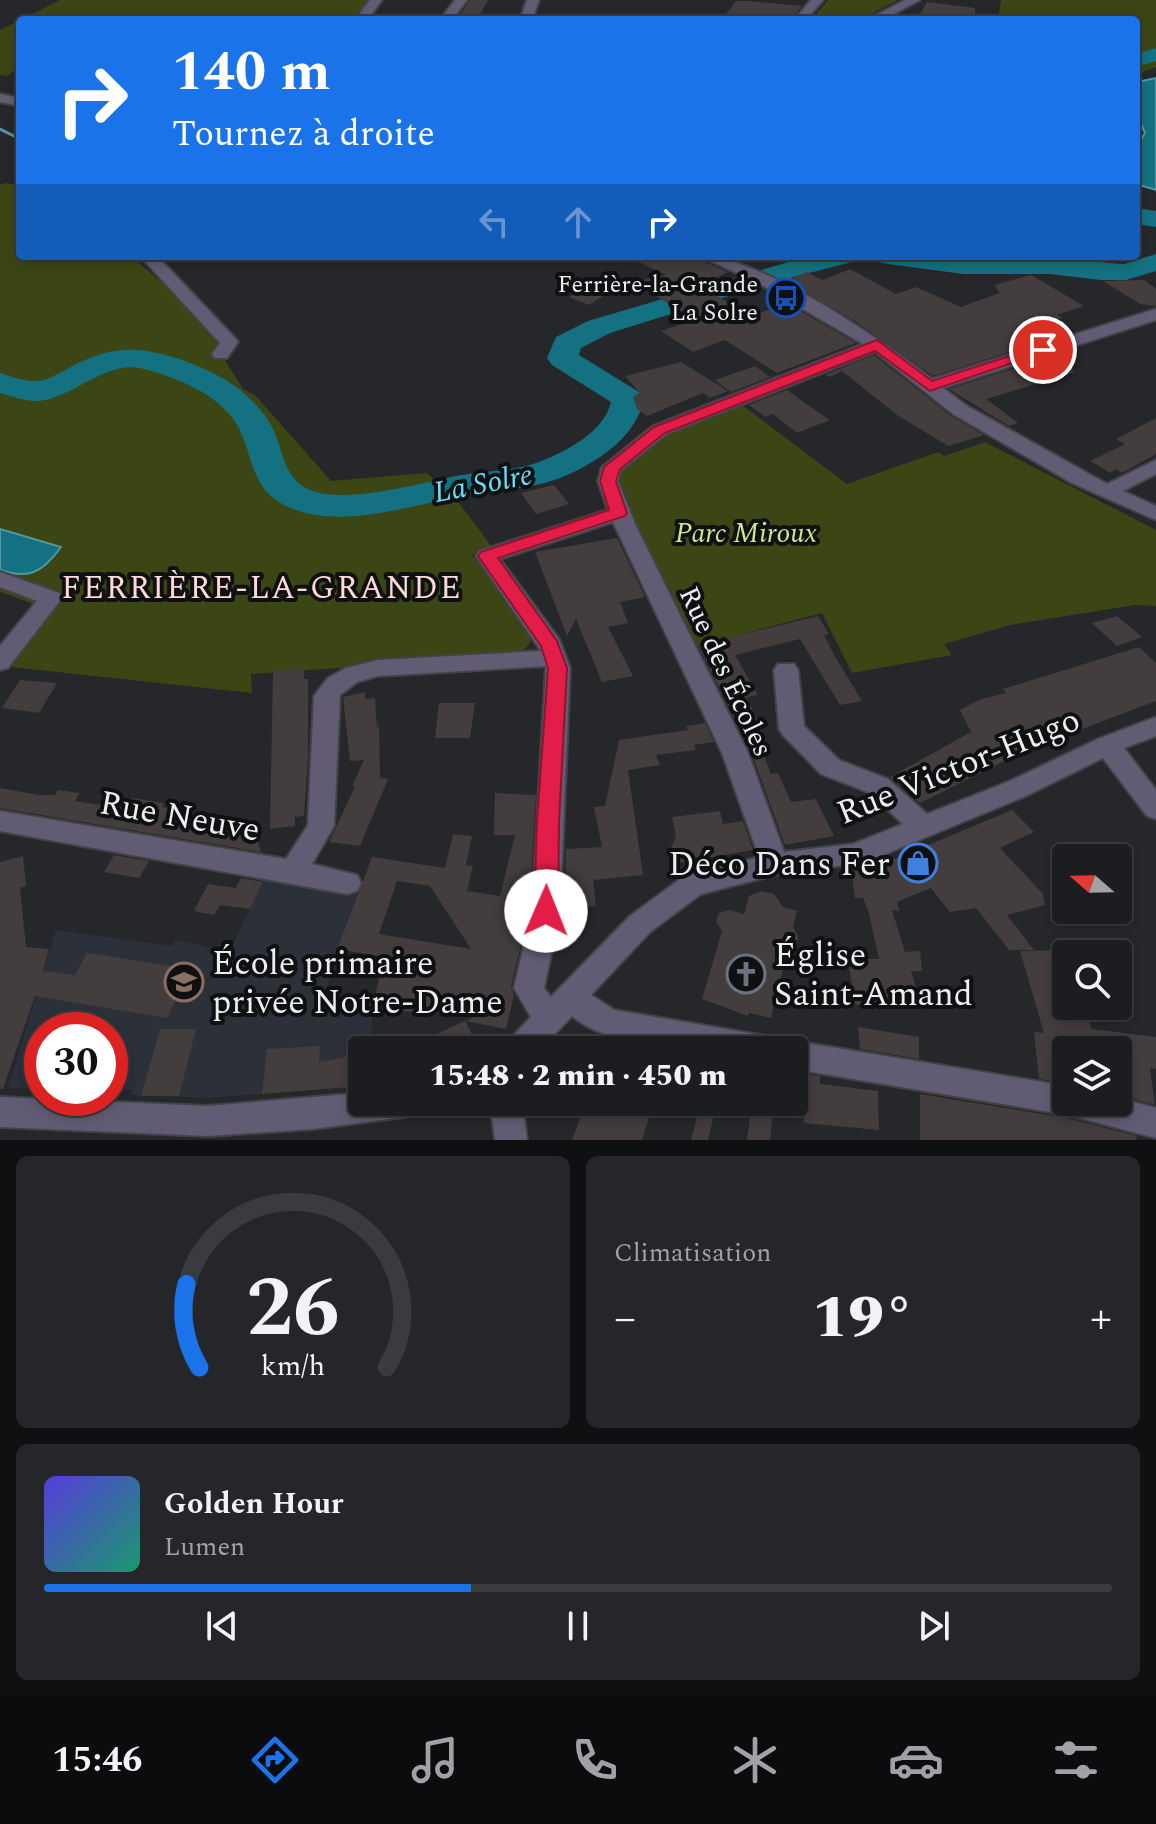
<!DOCTYPE html>
<html lang="fr">
<meta charset="utf-8">
<style>
:root{--surface:#1c1d20;--page:#252629;--text:#f1f3f6;--muted:#a0a2a5;--line:#3a3b3e;--accent:#1a73e8}
body{margin:0;font-family:Spectral,serif;background:var(--page);color:var(--text);height:100vh;display:flex;flex-direction:column;font-size:30px;white-space:nowrap}
*{box-sizing:border-box;margin:0}
p{font-size:26px;color:var(--muted)}
.icon{flex:none;width:44px;height:44px;fill:none;stroke:currentColor;stroke-width:2;stroke-linecap:round;stroke-linejoin:round}
.map{position:relative;height:1140px;overflow:hidden}
.panel{display:flex;flex-direction:column;gap:16px;padding:16px;background:#0f1012;flex:1}
.panel>*{flex:none}
.hud{position:absolute;left:16px;top:16px;width:1124px;height:244px;border-radius:8px;box-shadow:0 4px 12px #0003,0 0 0 2px var(--line);background:#1a73e8;color:#fff;overflow:hidden}
.needle{width:52px;rotate:290deg}
.controls{position:absolute;left:1052px;top:844px;display:grid;gap:16px}
.controls a{display:grid;place-items:center;width:80px;height:80px;border-radius:8px;background:var(--surface);box-shadow:0 4px 12px #0003,0 0 0 2px var(--line);font-size:40px}
.speed{position:absolute;left:24px;top:1012px;display:flex;gap:16px;font-size:40px;font-weight:700;text-align:center}
.speed>*{display:grid;place-content:center;width:104px;height:104px;border-radius:50%;background:var(--surface);box-shadow:0 4px 12px #0003,0 0 0 2px var(--line);line-height:1}
.speed .limit{border:12px solid #d22;background:#fff;color:#111}
.pin{position:absolute;display:grid;place-items:center;width:68px;height:68px;color:#fff;margin:-34px;border:4px solid #fff;border-radius:50%;box-shadow:0 2px 8px #0007}
.me{position:absolute;width:88px;margin:-44px;rotate:1deg;stroke-linejoin:round;filter:drop-shadow(0 0 6px #0008)}
.turn{display:flex;align-items:center;gap:28px;height:168px;padding:0 24px;font-size:36px}
.turn .icon{width:104px;height:104px;stroke-width:2.5}
.turn b{display:block;font-size:56px;line-height:68px}
.lanes{display:flex;align-items:center;height:76px;padding:0 24px;background:#0003;justify-content:center;gap:40px;direction:ltr}
.lanes .off{opacity:.35}
.big{font-size:60px;font-weight:800;line-height:1.1}
.panel .tile{flex:1;display:flex;flex-direction:column;justify-content:center;gap:12px;min-width:0;padding:0 28px;border-radius:12px;background:var(--page)}
.panel .dial{align-items:center;gap:0}
.dial svg{height:208px;overflow:visible;fill:none;stroke:var(--line);stroke-width:7;stroke-linecap:round;text-anchor:middle}
.dial text{fill:var(--text);stroke:none}
.song{display:flex;align-items:center;gap:24px}
.cover{width:96px;height:96px;border-radius:12px;background:linear-gradient(135deg,hsl(250 70% 55%),hsl(160 70% 35%))}
.played{height:8px;border-radius:4px;background:linear-gradient(90deg,var(--accent) 40%,var(--line) 40%)}
.keys{display:flex;justify-content:space-around;direction:ltr}
.heat{display:flex;justify-content:space-between;align-items:center;font-size:44px;direction:ltr}
.panel .tiles{flex:1;display:grid;gap:16px;grid-template-columns:1fr 1fr}
.tile:last-child{grid-column:span 2}
.trip{position:absolute;left:348px;top:1036px;width:460px;height:80px;border-radius:8px;background:var(--surface);box-shadow:0 4px 12px #0003,0 0 0 2px var(--line);font-weight:800;line-height:80px;text-align:center}
.tabs{display:flex;height:128px;justify-content:space-around;align-items:center;background:#0b0c0d;color:var(--muted)}
.tabs .icon{width:56px;height:56px}
.tabs .selected{color:var(--accent)}
.tabs b{font-size:36px;color:var(--text)}
.map>svg:first-child{display:block}
.built{fill:#2b3039}
.green{fill:#3c4614}
.water{fill:#147182;stroke:#5596a3;stroke-width:2}
.lines{fill:none;stroke-linecap:round;stroke-linejoin:round}
.stream{stroke:#5596a3;stroke-width:3}
.river{fill:#147182;fill-rule:evenodd}
.building{fill:#433d3d;fill-rule:evenodd}
.minor-casing{stroke:#414347;stroke-width:4}
.minor{fill:#615c73;fill-rule:evenodd}
.route{fill:#e11d48;stroke:#92132f;stroke-width:2}
.labels{text-anchor:middle;stroke-width:8;stroke-linejoin:round;paint-order:stroke}
.far-poi-label{font-size:24px;fill:#eceef1;stroke:#0f1012;text-anchor:end}
.park-label{font-size:28px;font-style:italic;fill:#d1e68f;stroke:#0f1012}
.street-label{font-size:28px;fill:#eceef1;stroke:#0f1012}
.water-label{font-size:30px;font-style:italic;fill:#67e0fa;stroke:#0f1012}
.quarter-label{font-size:32px;letter-spacing:2px;fill:#fdd9d8;stroke:#0f1012}
.near-street-label{font-size:34px;fill:#eceef1;stroke:#0f1012}
.near-poi-label{font-size:34px;fill:#eceef1;stroke:#0f1012;text-anchor:start}
</style>
<div class="map">
<svg width="1156" height="1140" viewBox="0 0 1156 1140">
<rect width="100%" height="100%" fill="#25272b"/>
<polygon class="built" points="266,875 358,892 337,949 341,950 320,1005 372,1009 373,1050 362,1050 362,1086 208,1098 131,1095 133,1090 110,1090 110,1030 42,1030 42,1089 8,1088 56,930 172,946 175,940 230,951"/>
<g class="green">
<polygon points="60,0 372,0 357,20 21,20"/>
<polygon points="828,0 898,0 864,18 813,18"/>
<polygon points="1001,0 1156,0 1156,67 1136,75 1136,20 998,20"/>
<polygon points="20,20 20,64 8,76 0,75 0,30"/>
<polygon points="6,183 20,185 20,256 131,256 194,310 224,349 224,359 243,389 255,395 331,481 427,473 453,495 492,547 472,555 534,630 529,645 516,656 251,674 252,693 11,667 37,605 0,592 0,185"/>
<polygon points="742,405 847,484 938,452 944,456 985,442 1156,530 1156,606 1135,605 1010,625 944,644 952,655 852,673 822,613 693,647 620,495 617,473 665,432"/>
</g>
<g class="water">
<polygon points="1156,78 1156,190 1136,184 1136,147 1145,133 1136,113 1136,87 1142,81"/>
<path d="M 0,529 L 61,547 C 43,572 29,580 0,570 Z"/>
</g>
<g class="lines">
<polyline class="stream" points="0,129 20,139"/>
<g class="river">
<polygon points="1156,48 1156,61 1136,67 1136,54"/>
<polygon points="1136,208 1156,211 1156,227 1136,224"/>
<polygon points="1156,254 1156,271 1126,280 1101,280 1050,274 963,274 888,264 878,262 874,256 1050,258 1124,264"/>
<path d="M 809,256 L 856,256 L 852,262 L 770,283 L 610,333 L 581,348 L 579,355 L 639,392 L 644,399 C 636,434 607,455 576,471 C 541,489 502,490 464,496 C 408,505 332,534 279,502 C 250,485 252,449 236,423 C 218,394 176,377 144,369 C 106,358 74,399 36,401 C 24,401 11,396 0,393 L 0,373 C 11,376 24,382 36,381 C 47,381 59,373 69,368 C 101,350 127,345 162,354 C 207,366 253,388 274,431 C 283,451 284,476 306,488 C 342,507 422,482 462,475 C 487,471 515,471 539,462 C 567,451 604,432 611,402 L 552,365 L 547,358 L 556,337 L 588,321 Z"/>
</g>
</g>
<g class="building">
<polygon points="470,0 488,0 477,20 457,19"/>
<polygon points="736,1 749,1 802,6 791,20 723,18"/>
<polygon points="927,2 975,8 975,20 918,18"/>
<polygon points="626,256 686,256 710,264 728,272 701,286 750,316 788,304 856,343 777,373 725,340 693,352 661,331 694,320 653,294 643,280 666,275"/>
<polygon points="850,269 896,294 916,287 961,307 1000,293 994,285 1031,275 1084,306 1057,315 1063,318 1033,329 1051,339 933,376 855,321 786,281 807,272 822,280"/>
<polygon points="596,280 616,288 589,305 569,297"/>
<polygon points="1144,280 1156,289 1156,306 1140,304 1103,281"/>
<polygon points="874,355 951,416 984,435 948,446 897,415 842,371 830,377 825,375"/>
<polygon points="1054,356 1053,358 1076,372 986,399 1018,423 1009,426 949,389"/>
<polygon points="681,362 728,391 710,398 703,393 647,416 637,409 633,397 640,393 625,376"/>
<polygon points="755,366 770,377 731,392 715,380"/>
<polygon points="787,390 805,403 830,420 797,433 773,414 765,417 749,405"/>
<polygon points="1156,418 1156,454 1122,473 1116,469 1110,473 1090,461 1125,444 1116,439"/>
<polygon points="554,485 569,504 536,514 521,493"/>
<polygon points="617,538 645,597 620,602 628,623 608,627 633,676 602,682 576,619 567,636 535,552"/>
<polygon points="818,616 829,634 824,635 834,655 862,701 840,705 800,639 735,655 758,695 747,697 763,733 756,734 771,774 778,773 791,802 816,799 834,836 785,845 751,752 698,645"/>
<polygon points="1117,616 1142,637 1117,646 1092,623"/>
<polygon points="1139,647 1156,663 1156,701 1027,750 920,803 890,777 971,732 960,710 981,699 1006,693 1003,689"/>
<polygon points="304,668 304,679 308,679 308,758 304,816 295,817 295,826 270,829 273,671"/>
<polygon points="20,680 57,683 39,713 2,708"/>
<polygon points="365,692 365,699 375,698 377,728 379,724 380,778 388,779 360,846 329,842 355,787 352,786 364,760 350,761 343,697"/>
<polygon points="439,703 475,703 470,738 435,738"/>
<polygon points="705,723 714,742 694,745 696,750 656,755 660,765 628,770 643,875 593,880 596,906 564,908 566,849 602,847 594,807 605,806 619,740 688,730 686,726"/>
<polygon points="0,788 39,795 55,795 58,790 80,793 75,801 115,807 127,808 132,798 164,803 162,807 189,811 187,814 252,821 261,852 0,808"/>
<path d="M 495,793 L 536,795 L 529,911 L 511,987 L 514,995 L 506,1029 L 466,1021 L 476,1016 L 372,1009 L 384,957 L 337,949 L 372,857 L 445,868 L 453,834 L 472,836 L 466,865 L 473,866 L 467,891 L 500,896 L 515,835 L 494,835 ZM 397,881 L 430,886 L 471,949 L 379,934 Z"/>
<polygon points="1012,810 1034,832 1000,848 1043,894 1045,905 1007,915 1034,950 1009,950 976,908 950,912 931,888 897,902 899,911 892,910 905,952 920,951 922,971 911,971 920,1000 855,1005 848,959 879,959 868,910 863,898 855,898 851,869 885,863"/>
<polygon points="720,811 723,824 743,821 753,850 673,864 671,848 676,836 672,817"/>
<polygon points="114,855 149,861 139,878 104,872"/>
<polygon points="23,856 26,886 20,888 26,947 49,949 43,971 75,975 87,953 185,968 173,992 179,993 167,1018 35,996 3,1089 0,1089 0,862"/>
<polygon points="241,878 263,882 250,909 220,905 214,915 194,911 208,884 236,888"/>
<polygon points="761,891 774,894 783,907 797,911 793,927 798,936 797,944 788,948 771,1018 749,1013 748,1016 702,999 722,931 716,922 719,913 729,910 744,914 749,896"/>
<polygon points="1066,950 1066,1006 1084,1006 1091,1029 1156,1037 1156,1069 1150,1068 1155,1105 1118,1095 1118,1050 1066,1050 1066,1083 1039,1079 1034,1032 1044,1033 1020,951"/>
<polygon points="465,1021 480,1050 401,1050"/>
<polygon points="858,1027 919,1037 919,1059 860,1049"/>
<polygon points="160,1029 196,1029 179,1096 141,1096"/>
<polygon points="320,1046 319,1062 362,1054 362,1086 262,1094 267,1049"/>
<polygon points="804,1074 820,1076 820,1084 878,1091 879,1130 804,1123"/>
<polygon points="920,1094 1067,1118 1137,1136 1136,1140 920,1140"/>
<polygon points="586,1102 654,1102 642,1140 572,1140"/>
<polygon points="656,1102 717,1102 708,1140 691,1140 697,1118 655,1109"/>
<polygon points="752,1102 774,1102 770,1140 747,1140"/>
</g>
<g class="lines">
<g class="minor-casing">
<g id="minor">
<polygon points="370,0 382,0 367,20 355,20"/>
<polygon points="455,0 467,0 452,20 440,20"/>
<polygon points="527,0 539,0 532,20 520,20"/>
<polygon points="811,0 823,0 806,20 794,20"/>
<polygon points="905,0 920,0 882,20 867,20"/>
<polygon points="0,94 20,98 20,106 0,102"/>
<polygon points="140,256 157,256 235,338 238,342 227,358 215,358 212,354 220,343"/>
<path d="M 700,256 C 761,256 883,341 932,379 L 1156,309 L 1156,320 L 943,388 L 967,406 L 1107,484 L 1156,460 L 1156,474 L 1123,491 L 1156,506 L 1156,520 L 1072,483 L 953,414 L 875,352 L 667,434 L 621,470 L 618,481 L 636,526 L 748,753 L 784,852 L 853,844 L 903,824 L 870,793 L 821,774 L 783,735 L 779,729 L 774,670 L 778,664 L 794,664 L 798,670 L 804,726 L 839,760 L 888,779 L 927,814 L 1010,781 L 1098,739 L 1156,717 L 1156,736 L 1124,748 L 1156,790 L 1156,819 L 1147,816 L 1103,758 L 1028,795 L 866,862 L 775,875 L 701,894 L 650,932 L 591,995 L 614,1010 L 767,1036 L 778,1040 L 782,1048 L 794,1041 L 1066,1086 L 1066,1102 L 1118,1102 L 1118,1098 L 1156,1108 L 1156,1138 L 1068,1115 L 794,1069 L 794,1050 C 733,1050 620,1057 572,1016 L 540,1050 L 504,1050 L 509,1040 L 531,1017 L 514,988 L 532,911 L 546,666 L 378,676 L 357,682 L 340,695 L 334,826 L 312,864 L 357,875 L 361,883 L 357,891 L 347,894 L 0,831 L 0,811 L 286,859 L 308,825 L 314,696 L 328,678 L 346,668 L 378,660 L 541,651 L 476,556 L 479,551 L 608,510 L 598,481 L 602,467 L 653,426 L 863,344 L 758,283 ZM 613,522 L 722,753 L 759,857 L 683,877 L 630,916 L 551,997 L 544,988 L 560,911 L 570,668 L 559,639 L 500,559 Z"/>
<polygon points="0,572 59,593 62,598 8,668 0,670 0,646 37,601 0,587"/>
<polygon points="362,1093 362,1102 420,1102 415,1112 404,1117 313,1129 208,1136 0,1127 0,1097 208,1106"/>
<polygon points="490,1102 522,1102 527,1140 495,1140"/>
</g>
</g>
<use href="#minor" class="minor"/>
</g>
<polygon class="route" points="877,340 932,381 1038,347 1043,346 1050,350 930,391 875,351 665,433 620,469 616,481 627,513 625,516 498,558 557,641 567,668 559,822 558,911 554,918 546,921 538,918 534,911 537,822 548,668 541,646 478,556 481,552 609,510 600,481 604,467 654,427"/>
<defs>
<g id="bus-ring" transform="scale(2)"><circle r="9.5" fill="#0f1012" stroke="#1a4fb4" stroke-width="1.5"/><path d="M-5-6H5V4H4V6H2V4H-2V6H-4V4H-5ZM-3.5-4V0h7V-4ZM-3.5 1.2v1.5H-2V1.2ZM2 1.2v1.5H3.5V1.2Z" fill="#1a4fb4"/></g>
<g id="shop-ring" transform="scale(2)"><circle r="9.5" fill="#0f1012" stroke="#3f7fe0" stroke-width="1.5"/><path d="M-5-2.5h2.3a2.7 3.5 0 0 1 5.4 0H5L5.5 6h-11ZM-1.5-2.5h3a1.5 2.3 0 0 0-3 0Z" fill="#3f7fe0"/></g>
<g id="church-ring" transform="scale(2)"><circle r="9.5" fill="#0f1012" stroke="#6b7280" stroke-width="1.5"/><path d="M-1.2-6h2.4v3.5h3.3v2.4h-3.3V6h-2.4V-.1h-3.3v-2.4h3.3Z" fill="#6b7280"/></g>
<g id="school-ring" transform="scale(2)"><circle r="9.5" fill="#0f1012" stroke="#8d6e63" stroke-width="1.5"/><path d="M0-5L7-2L0 1L-7-2ZM-4 1L0 2.5L4 1V4Q0 6-4 4Z" fill="#8d6e63"/></g>
</defs>
<g fill-rule="evenodd">
<use href="#bus-ring" x="786" y="298"/>
<use href="#shop-ring" x="918" y="863"/>
<use href="#church-ring" x="746" y="974"/>
<use href="#school-ring" x="184" y="982"/>
</g>
<g class="labels">
<g class="far-poi-label">
<text x="758" y="292">Ferrière-la-Grande<tspan x="758" dy="28">La Solre</tspan></text>
</g>
<g class="park-label">
<text x="746" y="542">Parc Miroux</text>
</g>
<g class="street-label">
<text transform="translate(727 671) rotate(65)" y="10">Rue des Écoles</text>
</g>
<g class="water-label">
<text transform="translate(483 483) rotate(-11)" y="10">La Solre</text>
</g>
<g class="quarter-label">
<text x="262" y="598">FERRIÈRE-LA-GRANDE</text>
</g>
<g class="near-street-label">
<text transform="translate(958 765) rotate(-22)" y="12">Rue Victor-Hugo</text>
<text transform="translate(180 815) rotate(10)" y="12">Rue Neuve</text>
</g>
<g class="near-poi-label">
<text x="890" y="875" text-anchor="end">Déco Dans Fer</text>
<text x="774" y="966">Église<tspan x="774" dy="39">Saint-Amand</tspan></text>
<text x="212" y="974">École primaire<tspan x="212" dy="39">privée Notre-Dame</tspan></text>
</g>
</g>
</svg>
<div class="controls">
<a><svg class="needle" viewBox="-14 -14 28 28"><path d="M0-13l5 13h-10z" fill="#e53935"/><path d="M0 13l5-13h-10z" fill="#a0a2a5"/></svg></a>
<a><svg class="icon" aria-label="search" viewBox="0 0 24 24"><circle cx="10" cy="10" r="6"/><path d="M15 15l6 6"/></svg></a>
<a><svg class="icon" aria-label="layers" viewBox="0 0 24 24"><path d="M12 4l9 5-9 5-9-5zM3 14l9 5 9-5"/></svg></a>
</div>
<div class="speed"><div class="limit">30</div></div>
<div class="pin" style="left:1043px;top:350px;background:#d93025"><svg class="icon" aria-label="arrive" viewBox="0 0 24 24"><path d="M6 21V4h12l-3 4 3 4H6"/></svg></div>
<svg class="me" style="left:546px;top:911px" viewBox="-20 -20 40 40"><circle r="19" fill="#fff"/><path d="M0-13L10 11 0 6-10 11z" fill="#e11d48"/></svg>
<div class="trip">15:48 · 2 min · 450 m</div>
<div class="hud">
<div class="turn"><svg class="icon" aria-label="right" viewBox="0 0 24 24"><path d="M7 20v-9h11M14 6l5 5-5 5"/></svg><div><b>140 m</b>Tournez à droite</div></div>
<div class="lanes"><svg class="icon off" aria-label="left" viewBox="0 0 24 24"><path d="M17 20v-9H6M10 6l-5 5 5 5"/></svg><svg class="icon off" aria-label="ahead" viewBox="0 0 24 24"><path d="M12 20V5M6 11l6-6 6 6"/></svg><svg class="icon" aria-label="right" viewBox="0 0 24 24"><path d="M7 20v-9h11M14 6l5 5-5 5"/></svg></div>
</div>
</div>
<section class="panel">
<div class="tiles">
<div class="tile dial"><svg viewBox="0 0 100 80">
<path d="M14 69A42 42 0 1 1 86 69"/>
<path d="M14 69A42 42 0 0 1 9 37" stroke="#1a73e8"/>
<text x="50" y="56" font-size="32" font-weight="700">26</text>
<text x="50" y="72" font-size="11">km/h</text>
</svg></div>
<div class="tile"><p>Climatisation</p>
<div class="heat"><a>−</a><b class="big">19°</b><a>+</a></div>
</div>
<div class="tile">
<div class="song"><i class="cover"></i><div><b>Golden Hour</b><p>Lumen</p></div></div>
<div class="played"></div>
<div class="keys"><svg class="icon" aria-label="previous" viewBox="0 0 24 24"><path d="M18 5L8 12l10 7zM5 5v14"/></svg><svg class="icon" aria-label="pause" viewBox="0 0 24 24"><path d="M8 5v14M16 5v14"/></svg><svg class="icon" aria-label="next" viewBox="0 0 24 24"><path d="M6 5l10 7-10 7zM19 5v14"/></svg></div>
</div>
</div>
</section>
<nav class="tabs">
<b>15:46</b>
<svg class="icon selected" aria-label="directions" viewBox="0 0 24 24"><path d="M12 3l9 9-9 9-9-9zM9 14v-3h6M13 9l2 2-2 2"/></svg>
<svg class="icon" aria-label="music" viewBox="0 0 24 24"><path d="M9 18V5l10-2v13"/><circle cx="6" cy="18" r="3"/><circle cx="16" cy="16" r="3"/></svg>
<svg class="icon" aria-label="phone" viewBox="0 0 24 24"><path d="M5 4h4l2 5-3 2q2 4 5 5l2-3 5 2v4C11 20 4 13 5 4z"/></svg>
<svg class="icon" aria-label="climate" viewBox="0 0 24 24"><path d="M12 3v18M4 7l16 10M4 17L20 7"/></svg>
<svg class="icon" aria-label="car" viewBox="0 0 24 24"><path d="M5 17H2v-5l4-1 3-4h7l3 4 3 1v5h-3M9 17h6M6 11h13"/><circle cx="7" cy="17" r="2"/><circle cx="17" cy="17" r="2"/></svg>
<svg class="icon" aria-label="filters" viewBox="0 0 24 24"><path d="M4 7h16M4 17h16"/><circle cx="9" cy="7" r="2"/><circle cx="15" cy="17" r="2"/></svg>
</nav>
